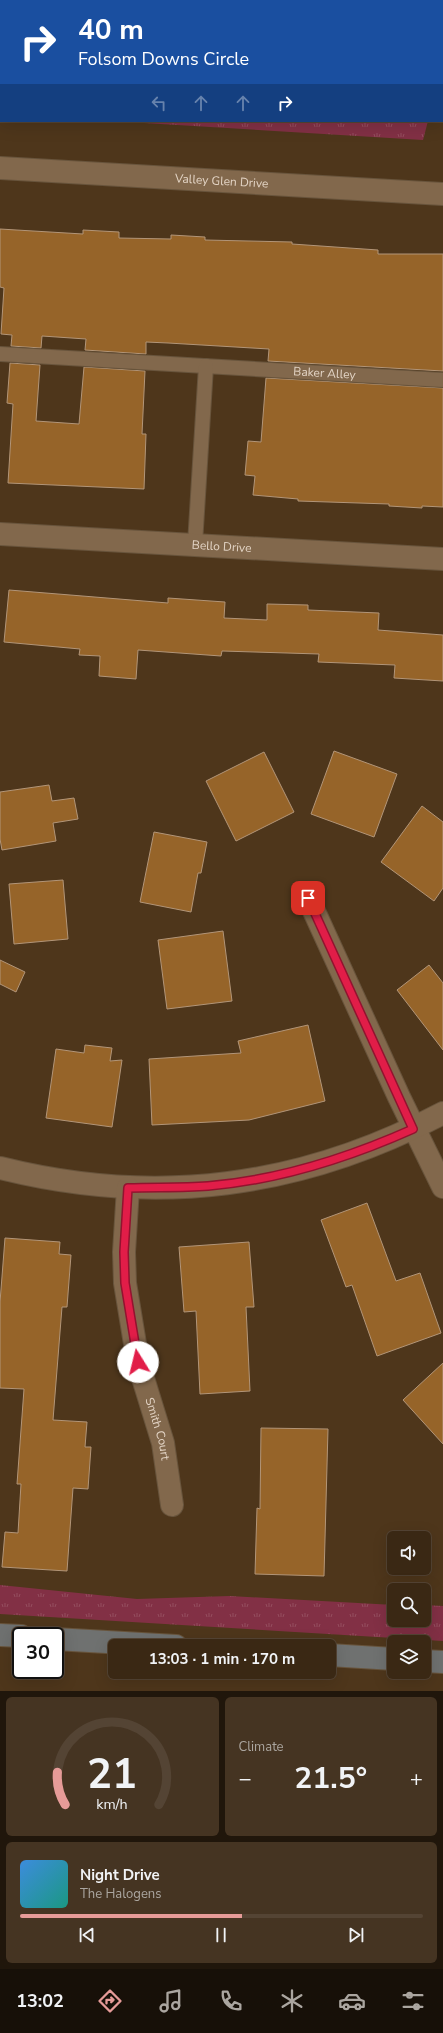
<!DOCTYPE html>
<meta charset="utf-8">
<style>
:root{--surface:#3a2814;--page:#453422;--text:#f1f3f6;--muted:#aba6a0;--line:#544434;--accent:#e69b98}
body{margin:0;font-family:"Nunito Sans",sans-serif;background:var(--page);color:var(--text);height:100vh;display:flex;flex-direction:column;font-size:15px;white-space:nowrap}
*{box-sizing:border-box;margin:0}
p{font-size:13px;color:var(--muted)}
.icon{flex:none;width:22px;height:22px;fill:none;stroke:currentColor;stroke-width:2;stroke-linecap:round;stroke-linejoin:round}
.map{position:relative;height:1691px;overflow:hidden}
.panel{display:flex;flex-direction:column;gap:6px;padding:6px;background:#20160b;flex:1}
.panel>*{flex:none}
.guide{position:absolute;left:0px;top:0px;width:443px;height:122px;box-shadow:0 4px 16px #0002,0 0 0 1px var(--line);background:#1a4fa0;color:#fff;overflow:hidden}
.tools{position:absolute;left:387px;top:1531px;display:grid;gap:8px}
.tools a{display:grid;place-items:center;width:44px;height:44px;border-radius:6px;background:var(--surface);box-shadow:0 4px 16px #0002,0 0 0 1px var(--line);font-size:20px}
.speed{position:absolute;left:12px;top:1627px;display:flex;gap:8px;font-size:20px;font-weight:700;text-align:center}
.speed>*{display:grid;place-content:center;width:52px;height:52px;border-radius:50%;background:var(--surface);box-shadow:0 4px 16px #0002,0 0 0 1px var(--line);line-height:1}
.speed .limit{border:2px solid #111;border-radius:6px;background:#fff;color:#111}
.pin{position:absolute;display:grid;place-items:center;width:34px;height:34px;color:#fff;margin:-17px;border-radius:8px;box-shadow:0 2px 6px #0006}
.me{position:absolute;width:44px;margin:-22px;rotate:351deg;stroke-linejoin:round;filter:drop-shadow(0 0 3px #0008)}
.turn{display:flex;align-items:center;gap:14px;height:84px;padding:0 12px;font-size:18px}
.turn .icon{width:52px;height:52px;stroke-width:2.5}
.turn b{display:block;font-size:28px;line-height:34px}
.lanes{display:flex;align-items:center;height:38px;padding:0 12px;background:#0003;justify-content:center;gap:20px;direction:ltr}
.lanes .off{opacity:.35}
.big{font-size:30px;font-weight:700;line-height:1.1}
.panel .widget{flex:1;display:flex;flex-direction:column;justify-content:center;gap:6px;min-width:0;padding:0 14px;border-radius:6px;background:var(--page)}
.panel .dial{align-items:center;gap:0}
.dial svg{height:104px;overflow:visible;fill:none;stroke:var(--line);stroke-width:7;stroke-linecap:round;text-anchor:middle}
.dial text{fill:var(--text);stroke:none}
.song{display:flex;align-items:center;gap:12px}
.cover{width:48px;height:48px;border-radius:6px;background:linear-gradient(135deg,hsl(210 70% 55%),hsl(170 70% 35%))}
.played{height:4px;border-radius:2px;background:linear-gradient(90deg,var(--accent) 55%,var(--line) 55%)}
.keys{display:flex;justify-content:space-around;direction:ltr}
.heat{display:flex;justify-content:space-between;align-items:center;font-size:22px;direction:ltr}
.panel .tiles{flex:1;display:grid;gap:6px;grid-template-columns:1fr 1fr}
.widget:last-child{grid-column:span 2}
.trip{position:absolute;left:108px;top:1639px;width:228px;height:40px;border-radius:6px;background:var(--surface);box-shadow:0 4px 16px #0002,0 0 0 1px var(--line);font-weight:700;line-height:40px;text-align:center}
.tab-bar{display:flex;height:64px;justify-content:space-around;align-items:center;background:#171008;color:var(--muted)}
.tab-bar .icon{width:28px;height:28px}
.tab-bar .selected{color:var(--accent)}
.tab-bar b{font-size:18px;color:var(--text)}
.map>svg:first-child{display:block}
.park{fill:url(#park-tufts)}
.building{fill:#966429;stroke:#b29578}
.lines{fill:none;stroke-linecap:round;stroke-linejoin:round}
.lane-casing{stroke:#68543c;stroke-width:16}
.street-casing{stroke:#68543c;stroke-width:24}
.secondary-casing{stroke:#68543c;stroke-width:24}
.lane{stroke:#82684c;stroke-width:14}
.street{stroke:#82684c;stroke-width:22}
.secondary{stroke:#6f7170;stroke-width:22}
.route-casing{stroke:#92132f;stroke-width:10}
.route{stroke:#e11d48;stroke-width:7}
.labels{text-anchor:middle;stroke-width:4;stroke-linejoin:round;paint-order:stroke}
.street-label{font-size:12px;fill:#e3d4c5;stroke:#4e361b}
</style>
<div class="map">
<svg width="443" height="1691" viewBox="0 0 443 1691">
<defs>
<pattern id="park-tufts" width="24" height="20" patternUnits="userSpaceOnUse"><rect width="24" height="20" fill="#823045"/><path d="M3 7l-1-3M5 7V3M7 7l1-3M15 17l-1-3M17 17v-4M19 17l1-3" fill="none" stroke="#944d5e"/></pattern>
</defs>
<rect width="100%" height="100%" fill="#4e361b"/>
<g class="park">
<polygon points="0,0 443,0 443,79 442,82 442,1 1,1 0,114"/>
<polygon points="111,121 428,121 423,140"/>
<polygon points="0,1585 137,1599 230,1596 394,1605 394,1620 424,1620 424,1605 443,1606 443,1641 0,1614"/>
</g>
<g class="building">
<polygon points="0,229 83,234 83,230 119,232 119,238 171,239 171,235 205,237 205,240 292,242 292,244 378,250 378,254 443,254 443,371 268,361 269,349 168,343 146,342 146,354 85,350 86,339 42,336 41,348 11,346 12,335 1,334 4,288 0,287"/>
<polygon points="10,363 40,365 36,421 79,424 84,367 145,371 142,434 146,434 144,489 8,483 13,404 7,403"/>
<polygon points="266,378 443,388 443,507 422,506 422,508 389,506 389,504 298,501 298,499 253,495 255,476 245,475 248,441 261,442"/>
<polygon points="9,590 168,603 168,598 225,602 224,618 267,620 267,604 308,605 308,610 379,613 378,630 443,635 443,681 394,678 395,665 318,662 319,654 222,651 221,656 138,650 136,679 99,676 100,656 79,655 80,649 4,642"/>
<polygon points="334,751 397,774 374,837 311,814"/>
<polygon points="264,752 294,812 236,841 206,781"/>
<polygon points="49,785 52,801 74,798 78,819 53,823 56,841 2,850 0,839 0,792"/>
<polygon points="422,806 443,822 443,888 434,901 381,862"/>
<polygon points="154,832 207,842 201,873 198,873 191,912 140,902"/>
<polygon points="63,880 68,939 14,944 9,884"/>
<polygon points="223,931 232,1001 167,1009 158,940"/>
<polygon points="0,960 25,972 16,992 0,984"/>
<polygon points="429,965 443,983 443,1050 397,990"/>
<polygon points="308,1025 325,1101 249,1120 152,1125 149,1059 241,1053 238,1041"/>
<polygon points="85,1045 112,1048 110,1061 122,1060 112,1127 46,1118 56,1049 84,1053"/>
<polygon points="367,1203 396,1281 420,1273 441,1333 377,1356 352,1285 346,1287 321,1220"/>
<polygon points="5,1238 60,1242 59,1254 71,1255 67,1307 62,1307 53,1420 87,1422 85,1447 91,1447 88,1489 73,1488 67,1571 2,1567 5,1532 18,1533 21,1484 17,1484 24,1389 0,1388 0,1302"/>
<polygon points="249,1242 254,1307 246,1307 250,1391 200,1394 196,1311 184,1312 179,1247"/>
<polygon points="443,1363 443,1444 403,1400"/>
<polygon points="261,1428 328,1429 324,1576 255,1574 257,1508 260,1509"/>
</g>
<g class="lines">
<g class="lane-casing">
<g id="lane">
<path id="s1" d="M 0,354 L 443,380"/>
<polyline points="195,544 206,366"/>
</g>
</g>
<g class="street-casing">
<g id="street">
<path id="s2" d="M 0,168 L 443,194"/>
<path id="s3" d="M 0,534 L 443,559"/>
<polyline points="308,898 399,1097 443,1187"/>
<path d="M 0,1168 C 156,1207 301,1188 443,1113"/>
<path id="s4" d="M 128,1188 L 124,1252 L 125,1283 L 138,1362 L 163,1443 L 172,1505"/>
</g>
</g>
<g class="secondary-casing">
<g id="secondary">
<polyline points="0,1635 21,1636"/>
<polyline points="55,1639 176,1646"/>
<polyline points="329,1655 394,1659"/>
<polyline points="424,1661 443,1662"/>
</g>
</g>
<use href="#lane" class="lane"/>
<use href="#street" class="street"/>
<use href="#secondary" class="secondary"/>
</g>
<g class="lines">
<g class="route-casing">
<path id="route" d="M 138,1362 L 125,1283 L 124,1252 L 128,1188 C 155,1187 181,1188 208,1186 C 279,1180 348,1158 413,1129 L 308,898"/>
</g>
<use href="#route" class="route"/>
</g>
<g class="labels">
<g class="street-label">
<text dy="4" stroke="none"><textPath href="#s2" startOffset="222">Valley Glen Drive</textPath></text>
<text dy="4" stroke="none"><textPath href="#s1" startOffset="325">Baker Alley</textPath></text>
<text dy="4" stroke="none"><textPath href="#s3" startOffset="222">Bello Drive</textPath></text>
<text dy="4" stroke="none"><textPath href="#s4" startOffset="245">Smith Court</textPath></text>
</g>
</g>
</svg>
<div class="tools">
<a><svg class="icon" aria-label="sound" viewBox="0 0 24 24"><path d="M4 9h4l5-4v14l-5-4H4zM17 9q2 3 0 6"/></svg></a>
<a><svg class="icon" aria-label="search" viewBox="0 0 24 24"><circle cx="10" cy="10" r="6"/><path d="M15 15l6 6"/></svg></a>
<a><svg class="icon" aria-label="layers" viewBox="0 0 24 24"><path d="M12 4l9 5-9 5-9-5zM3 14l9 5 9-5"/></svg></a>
</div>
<div class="speed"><div class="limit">30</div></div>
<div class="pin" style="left:308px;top:898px;background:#d93025"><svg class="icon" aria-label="arrive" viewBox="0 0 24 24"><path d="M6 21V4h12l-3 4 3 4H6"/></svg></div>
<svg class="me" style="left:138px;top:1362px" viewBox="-20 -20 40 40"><circle r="19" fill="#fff"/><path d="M0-13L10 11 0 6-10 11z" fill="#e11d48"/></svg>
<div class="trip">13:03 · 1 min · 170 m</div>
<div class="guide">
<div class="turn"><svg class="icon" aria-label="right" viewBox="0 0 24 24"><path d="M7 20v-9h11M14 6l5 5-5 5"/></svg><div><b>40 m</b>Folsom Downs Circle</div></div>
<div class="lanes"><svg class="icon off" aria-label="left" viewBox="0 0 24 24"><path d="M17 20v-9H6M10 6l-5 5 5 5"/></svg><svg class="icon off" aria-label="ahead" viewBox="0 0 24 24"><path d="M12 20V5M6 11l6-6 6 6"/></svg><svg class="icon off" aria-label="ahead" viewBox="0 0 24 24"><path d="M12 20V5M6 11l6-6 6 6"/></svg><svg class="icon" aria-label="right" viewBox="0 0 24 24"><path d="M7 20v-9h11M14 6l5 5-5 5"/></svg></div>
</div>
</div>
<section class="panel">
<div class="tiles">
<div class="widget dial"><svg viewBox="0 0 100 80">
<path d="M14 69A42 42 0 1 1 86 69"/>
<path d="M14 69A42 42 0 0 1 8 44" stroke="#e69b98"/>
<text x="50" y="56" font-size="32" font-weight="700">21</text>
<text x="50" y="72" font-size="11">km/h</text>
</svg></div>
<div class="widget"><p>Climate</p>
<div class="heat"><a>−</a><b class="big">21.5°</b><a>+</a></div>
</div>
<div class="widget">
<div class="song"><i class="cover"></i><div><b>Night Drive</b><p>The Halogens</p></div></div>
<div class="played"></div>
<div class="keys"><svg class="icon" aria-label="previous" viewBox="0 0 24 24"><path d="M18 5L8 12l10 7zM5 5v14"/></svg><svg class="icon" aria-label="pause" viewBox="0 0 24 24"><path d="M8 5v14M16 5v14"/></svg><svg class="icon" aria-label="next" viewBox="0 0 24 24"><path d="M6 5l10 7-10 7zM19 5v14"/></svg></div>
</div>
</div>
</section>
<nav class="tab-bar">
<b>13:02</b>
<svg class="icon selected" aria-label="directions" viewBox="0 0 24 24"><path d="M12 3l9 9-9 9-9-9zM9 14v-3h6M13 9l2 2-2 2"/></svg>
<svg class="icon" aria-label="music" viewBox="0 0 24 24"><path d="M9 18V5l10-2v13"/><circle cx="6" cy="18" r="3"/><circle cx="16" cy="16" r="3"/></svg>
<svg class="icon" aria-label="phone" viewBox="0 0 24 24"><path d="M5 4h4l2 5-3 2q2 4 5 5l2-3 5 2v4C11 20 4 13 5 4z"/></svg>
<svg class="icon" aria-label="climate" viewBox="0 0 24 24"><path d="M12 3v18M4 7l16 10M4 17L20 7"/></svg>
<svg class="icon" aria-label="car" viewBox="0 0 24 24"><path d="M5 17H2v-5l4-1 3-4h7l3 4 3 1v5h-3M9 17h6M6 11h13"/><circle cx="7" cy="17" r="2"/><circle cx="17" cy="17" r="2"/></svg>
<svg class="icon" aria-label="filters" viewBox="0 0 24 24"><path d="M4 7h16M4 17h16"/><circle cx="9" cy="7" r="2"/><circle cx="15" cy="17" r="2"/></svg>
</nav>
